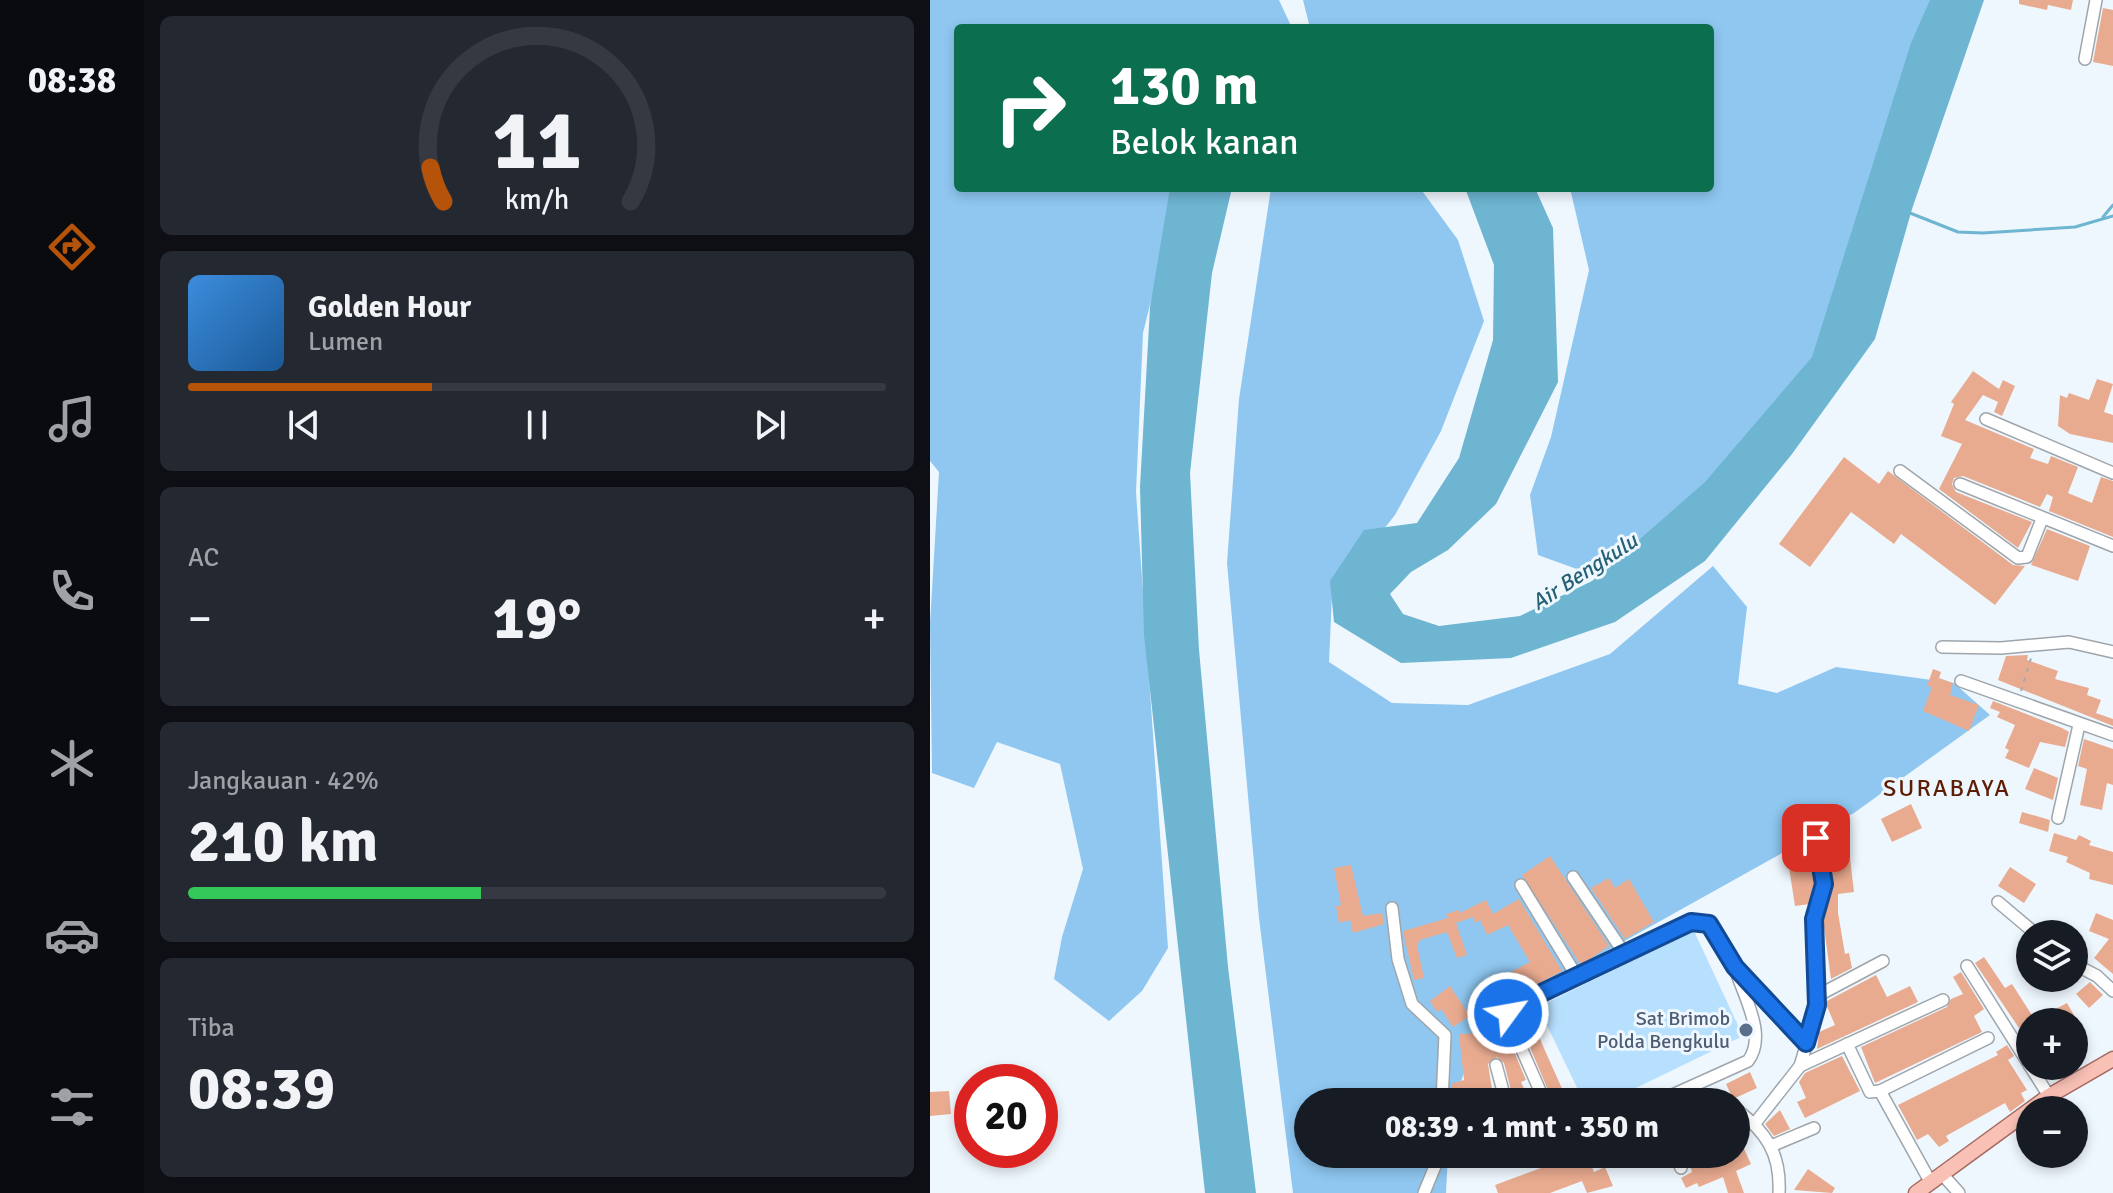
<!DOCTYPE html>
<html lang="id">
<meta charset="utf-8">
<style>
:root{--surface:#171b24;--page:#242831;--text:#f1f3f6;--muted:#9ea1a6;--line:#363941;--accent:#b45309}
body{margin:0;font-family:Signika,sans-serif;background:var(--page);color:var(--text);height:100vh;display:flex;flex-direction:column;font-size:30px;white-space:nowrap}
*{box-sizing:border-box;margin:0}
p{font-size:26px;color:var(--muted)}
.icon{flex:none;width:44px;height:44px;fill:none;stroke:currentColor;stroke-width:2;stroke-linecap:round;stroke-linejoin:round}
.map{position:relative;flex:1;overflow:hidden}
.drawer{display:flex;flex-direction:column;gap:16px;padding:16px;background:#0d0f14;width:786px}
.drawer>*{flex:none}
.top-card{position:absolute;left:24px;top:24px;width:760px;height:168px;border-radius:8px;box-shadow:0 4px 12px #0003;background:#0b6e4f;color:#fff;overflow:hidden}
.tools{position:absolute;left:1086px;top:920px;display:grid;gap:16px}
.tools a{display:grid;place-items:center;width:72px;height:72px;border-radius:50%;background:var(--surface);box-shadow:0 4px 12px #0003;font-size:40px}
.speed{position:absolute;left:24px;top:1064px;display:flex;gap:16px;font-size:40px;font-weight:700;text-align:center}
.speed>*{display:grid;place-content:center;width:104px;height:104px;border-radius:50%;background:var(--surface);box-shadow:0 4px 12px #0003;line-height:1}
.speed .limit{border:12px solid #d22;background:#fff;color:#111}
.pin{position:absolute;display:grid;place-items:center;width:68px;height:68px;color:#fff;margin:-34px;border-radius:16px;box-shadow:0 4px 12px #0006}
.me{position:absolute;width:88px;margin:-44px;rotate:58deg;stroke-linejoin:round;filter:drop-shadow(0 0 6px #0008)}
.turn{display:flex;align-items:center;gap:28px;height:168px;padding:0 24px;font-size:36px}
.turn .icon{width:104px;height:104px;stroke-width:2.5}
.turn b{display:block;font-size:56px;line-height:68px}
.big{font-size:60px;font-weight:700;line-height:1.1}
.drawer .tile{flex:1;display:flex;flex-direction:column;justify-content:center;gap:12px;min-width:0;padding:0 28px;border-radius:12px;background:var(--page)}
.drawer .dial{align-items:center;gap:0}
.dial svg{height:208px;overflow:visible;fill:none;stroke:var(--line);stroke-width:7;stroke-linecap:round;text-anchor:middle}
.dial text{fill:var(--text);stroke:none}
.song{display:flex;align-items:center;gap:24px}
.cover{width:96px;height:96px;border-radius:12px;background:linear-gradient(135deg,hsl(210 70% 55%),hsl(210 70% 35%))}
.played{height:8px;border-radius:4px;background:linear-gradient(90deg,var(--accent) 35%,var(--line) 35%)}
.keys{display:flex;justify-content:space-around;direction:ltr}
.heat{display:flex;justify-content:space-between;align-items:center;font-size:44px;direction:ltr}
.charge{height:12px;border-radius:6px;background:linear-gradient(90deg,#34c759 42%,var(--line) 0)}
.trip{position:absolute;left:364px;top:1088px;width:456px;height:80px;border-radius:40px;background:var(--surface);box-shadow:0 4px 12px #0003;font-weight:700;line-height:80px;text-align:center}
main{display:flex;flex:1;min-height:0}
.tab-bar{display:flex;flex-direction:column;width:144px;justify-content:space-around;align-items:center;background:#090b0e;color:var(--muted)}
.tab-bar .icon{width:56px;height:56px}
.tab-bar .on{color:var(--accent)}
.tab-bar b{font-size:36px;color:var(--text)}
.map>svg:first-child{display:block}
.green{fill:#b7e0ff}
.forest{fill:#8fc7f0}
.water{fill:#6db5d1}
.lines{fill:none;stroke-linecap:round;stroke-linejoin:round}
.stream{stroke:#6db5d1;stroke-width:3}
.building{fill:#e9ab90}
.minor-casing{stroke:#9ea5ab;stroke-width:14}
.major-casing{stroke:#a66a60;stroke-width:17}
.path{stroke:#a4aaaf;stroke-width:2;stroke-dasharray:4 6;stroke-linecap:butt}
.minor{stroke:#fff;stroke-width:11}
.major{stroke:#f9c1b6;stroke-width:14}
.route-casing{stroke:#114b97;stroke-width:20}
.route{stroke:#1a73e8;stroke-width:14}
.service-dot{fill:#5c6f8a;stroke:#eff7fe;stroke-width:3}
.labels{text-anchor:middle;stroke-width:6;stroke-linejoin:round;paint-order:stroke}
.service-label{font-size:20px;fill:#4e5e75;stroke:#eff7fe;text-anchor:end}
.water-label{font-size:22px;font-style:italic;fill:#266074;stroke:#eff7fe}
.quarter-label{font-size:24px;letter-spacing:2px;fill:#5d1d05;stroke:#eff7fe}
</style>
<main>
<nav class="tab-bar">
<b>08:38</b>
<svg class="icon on" aria-label="directions" viewBox="0 0 24 24"><path d="M12 3l9 9-9 9-9-9zM9 14v-3h6M13 9l2 2-2 2"/></svg>
<svg class="icon" aria-label="music" viewBox="0 0 24 24"><path d="M9 18V5l10-2v13"/><circle cx="6" cy="18" r="3"/><circle cx="16" cy="16" r="3"/></svg>
<svg class="icon" aria-label="phone" viewBox="0 0 24 24"><path d="M5 4h4l2 5-3 2q2 4 5 5l2-3 5 2v4C11 20 4 13 5 4z"/></svg>
<svg class="icon" aria-label="climate" viewBox="0 0 24 24"><path d="M12 3v18M4 7l16 10M4 17L20 7"/></svg>
<svg class="icon" aria-label="car" viewBox="0 0 24 24"><path d="M5 17H2v-5l4-1 3-4h7l3 4 3 1v5h-3M9 17h6M6 11h13"/><circle cx="7" cy="17" r="2"/><circle cx="17" cy="17" r="2"/></svg>
<svg class="icon" aria-label="filters" viewBox="0 0 24 24"><path d="M4 7h16M4 17h16"/><circle cx="9" cy="7" r="2"/><circle cx="15" cy="17" r="2"/></svg>
</nav>
<section class="drawer">
<div class="tile dial"><svg viewBox="0 0 100 80">
<path d="M14 69A42 42 0 1 1 86 69"/>
<path d="M14 69A42 42 0 0 1 9 56" stroke="#b45309"/>
<text x="50" y="56" font-size="32" font-weight="700">11</text>
<text x="50" y="72" font-size="11">km/h</text>
</svg></div>
<div class="tile">
<div class="song"><i class="cover"></i><div><b>Golden Hour</b><p>Lumen</p></div></div>
<div class="played"></div>
<div class="keys"><svg class="icon" aria-label="previous" viewBox="0 0 24 24"><path d="M18 5L8 12l10 7zM5 5v14"/></svg><svg class="icon" aria-label="pause" viewBox="0 0 24 24"><path d="M8 5v14M16 5v14"/></svg><svg class="icon" aria-label="next" viewBox="0 0 24 24"><path d="M6 5l10 7-10 7zM19 5v14"/></svg></div>
</div>
<div class="tile"><p>AC</p>
<div class="heat"><a>−</a><b class="big">19°</b><a>+</a></div>
</div>
<div class="tile"><p>Jangkauan · 42%</p><b class="big">210 km</b><div class="charge"></div></div>
<div class="tile"><p>Tiba</p><b class="big">08:39</b></div>
</section>
<div class="map">
<svg width="1183" height="1193" viewBox="0 0 1183 1193">
<rect width="100%" height="100%" fill="#eff7fe"/>
<polygon class="green" points="764,931 813,1036 677,1102 654,1102 608,1007"/>
<g class="forest">
<polygon points="0,0 349,0 362,28 28,28 28,188 249,188 213,333 206,492 238,948 212,991 179,1021 124,979 132,937 153,869 130,764 67,742 44,788 2,773 0,624 9,472 0,461"/>
<polygon points="373,0 1007,0 906,326 809,455 712,549 666,576 608,555 600,495 621,437 659,270 640,188 780,188 780,28 380,28"/>
<polygon points="341,188 490,188 528,240 554,321 511,431 465,515 402,595 399,662 462,703 538,705 680,654 783,566 817,607 808,684 847,693 906,667 1024,683 1060,715 924,813 549,1022 525,1102 378,1102 378,1154 518,1154 516,1193 363,1193 329,918 297,563 309,399"/>
</g>
<g class="water">
<polygon points="1000,0 1054,0 982,209 945,339 862,454 775,561 685,622 581,658 471,663 404,622 400,581 434,530 487,523 529,458 563,340 564,265 535,188 605,188 623,228 628,382 566,504 518,550 481,572 460,594 473,614 509,626 590,616 662,581 775,482 882,357 981,43"/>
<polygon points="240,188 302,188 282,273 260,473 269,650 298,967 326,1193 275,1193 214,635 210,487 220,307"/>
</g>
<g class="lines">
<g class="stream">
<polyline points="980,213 1028,232 1053,233 1145,227 1183,216"/>
<polyline points="1173,217 1183,205"/>
</g>
</g>
<g class="building">
<polygon points="1089,0 1143,0 1141,10 1118,5 1117,10 1089,4"/>
<polygon points="1173,8 1183,10 1183,66 1163,62"/>
<polygon points="1043,371 1069,389 1073,380 1085,386 1072,416 1064,412 1068,402 1053,395 1035,420 1104,449 1100,458 1118,464 1121,456 1148,467 1138,493 1162,503 1171,477 1183,481 1183,537 1119,511 1123,497 1117,494 1110,507 1033,476 1024,478 1022,484 1026,492 1102,522 1088,548 1009,489 1032,444 1011,436 1024,404 1021,402"/>
<polygon points="1167,379 1183,384 1174,412 1183,415 1183,443 1140,434 1128,426 1130,395 1137,398 1139,393 1159,400"/>
<polygon points="914,457 949,484 958,471 1083,565 1095,566 1065,605 971,534 964,544 921,512 880,567 849,544"/>
<polygon points="1117,529 1160,546 1148,581 1101,565"/>
<polygon points="1098,655 1097,660 1128,671 1125,679 1159,688 1157,695 1171,700 1166,713 1183,719 1183,726 1068,680 1076,656"/>
<polygon points="1003,669 1011,672 1009,678 1023,683 1020,695 1049,705 1039,731 993,711 1002,687 997,686"/>
<polygon points="1063,701 1132,728 1139,732 1135,747 1110,742 1099,768 1075,758 1079,750 1075,748 1085,725 1067,717 1070,712 1060,708"/>
<polygon points="1154,739 1183,749 1183,785 1177,783 1172,810 1150,805 1157,769 1148,766"/>
<polygon points="1104,768 1128,778 1123,800 1095,789"/>
<polygon points="981,804 992,828 962,842 951,819"/>
<polygon points="1092,812 1120,820 1118,832 1089,823"/>
<polygon points="917,832 924,892 908,894 908,913 915,954 919,953 922,968 901,979 893,920 902,883 894,835"/>
<polygon points="1124,833 1146,840 1149,835 1161,841 1159,845 1183,852 1183,885 1159,879 1160,873 1136,862 1138,857 1119,851"/>
<polygon points="620,856 679,946 651,965 592,875"/>
<polygon points="881,857 885,884 880,904 865,906 858,861"/>
<polygon points="421,865 433,916 452,913 454,924 423,933 420,920 409,923 406,906 411,905 404,868"/>
<polygon points="1080,867 1106,884 1094,903 1068,886"/>
<polygon points="679,878 685,888 699,879 724,922 695,939 661,888"/>
<polygon points="589,899 632,971 588,995 577,974 600,962 578,925 557,935 550,920 545,923 543,917 526,923 537,955 527,958 517,932 490,940 487,945 494,978 484,980 473,931 518,918 516,914 529,910 530,913 556,900 563,914"/>
<polygon points="1166,913 1183,920 1183,974 1164,958 1179,939 1159,931"/>
<polygon points="1054,957 1075,988 1082,984 1105,1020 1137,1003 1145,1017 1138,1022 1100,1022 1100,1030 1093,1034 1045,963"/>
<polygon points="1031,972 1054,1009 1044,1016 1052,1032 945,1083 931,1047 1017,1007 1021,999 1033,994 1023,977"/>
<polygon points="946,975 957,997 980,986 988,1002 887,1049 889,1032 905,1025 895,1002"/>
<polygon points="1160,982 1173,995 1159,1008 1146,994"/>
<polygon points="520,986 540,1016 523,1027 511,1009 507,1012 500,1001"/>
<polygon points="600,1016 617,1055 638,1102 623,1102 589,1021"/>
<polygon points="570,1018 596,1080 591,1082 600,1102 584,1102 574,1063 567,1057 558,1064 564,1102 526,1102 521,1084 534,1080 529,1034 556,1033 553,1025"/>
<polygon points="1077,1045 1084,1056 1078,1060 1097,1090 1091,1093 1095,1101 1080,1112 1075,1103 1016,1136 1019,1141 1009,1147 998,1134 987,1140 968,1105 1068,1055 1066,1052"/>
<polygon points="912,1056 930,1091 875,1118 867,1102 876,1098 869,1082 875,1073"/>
<polygon points="820,1072 827,1088 803,1099 796,1084"/>
<polygon points="19,1091 21,1114 0,1116 0,1092"/>
<polygon points="850,1110 860,1129 844,1136 835,1124"/>
<polygon points="814,1149 821,1164 806,1171 814,1193 798,1193 793,1177 769,1187 767,1183 756,1188 751,1178 762,1172 757,1156 806,1154"/>
<polygon points="649,1154 657,1154 664,1172 675,1167 683,1186 657,1193 652,1181 620,1193 568,1193 565,1185"/>
<polygon points="878,1169 905,1188 902,1193 864,1190"/>
</g>
<g class="lines">
<g class="minor-casing">
<g id="minor">
<polyline points="1155,59 1166,0"/>
<polyline points="1056,419 1183,473"/>
<polyline points="970,471 1088,558 1097,557 1112,519"/>
<polyline points="1030,484 1183,546"/>
<polyline points="1012,647 1071,648 1139,642 1183,652"/>
<polyline points="1031,681 1183,735"/>
<polyline points="1128,818 1149,725"/>
<polyline points="643,877 694,953"/>
<polyline points="591,885 646,975"/>
<polyline points="1068,902 1106,934"/>
<polyline points="462,908 468,959 482,1004 515,1035 512,1102"/>
<polyline points="1144,964 1167,976 1183,991"/>
<polyline points="1037,966 1100,1066"/>
<polyline points="887,996 953,961"/>
<polyline points="917,1044 940,1092 950,1091 1058,1038"/>
<polyline points="566,1065 576,1102"/>
<polyline points="870,1066 1013,1000"/>
<polyline points="1100,1066 1119,1096"/>
<polyline points="950,1091 1001,1183"/>
<polyline points="615,1102 578,1018 580,1008 761,922 779,924 805,967 876,1043"/>
<path d="M 727,1102 L 818,1061 C 837,1036 815,999 806,971"/>
<path d="M 806,1109 C 836,1132 851,1153 849,1193"/>
<polyline points="826,1122 870,1066 885,1016 888,978 884,919 894,884 886,838"/>
<polyline points="841,1146 884,1128"/>
<polyline points="745,1154 751,1168"/>
<polyline points="1012,1174 1029,1193"/>
<polyline points="494,1193 510,1154"/>
</g>
</g>
<g class="major-casing">
<polyline id="major" points="986,1193 1119,1096 1183,1059"/>
</g>
<polyline class="path" points="1091,691 1102,655"/>
<use href="#minor" class="minor"/>
<use href="#major" class="major"/>
</g>
<g class="lines">
<g class="route-casing">
<polyline id="route" points="578,1013 580,1008 761,922 779,924 805,967 876,1043 887,1005 884,919 894,884 886,838"/>
</g>
<use href="#route" class="route"/>
</g>
<circle class="service-dot" cx="816" cy="1030" r="8"/>
<g class="labels">
<g class="service-label">
<text x="800" y="1025">Sat Brimob<tspan x="800" dy="23">Polda Bengkulu</tspan></text>
</g>
<g class="water-label">
<text transform="translate(654 571) rotate(-33)" y="8">Air Bengkulu</text>
</g>
<g class="quarter-label">
<text x="1017" y="796">SURABAYA</text>
</g>
</g>
</svg>
<div class="tools">
<a><svg class="icon" aria-label="layers" viewBox="0 0 24 24"><path d="M12 4l9 5-9 5-9-5zM3 14l9 5 9-5"/></svg></a>
<a>+</a>
<a>−</a>
</div>
<div class="speed"><div class="limit">20</div></div>
<div class="pin" style="left:886px;top:838px;background:#d93025"><svg class="icon" aria-label="arrive" viewBox="0 0 24 24"><path d="M6 21V4h12l-3 4 3 4H6"/></svg></div>
<svg class="me" style="left:578px;top:1013px" viewBox="-20 -20 40 40"><circle r="17" fill="#1a73e8" stroke="#fff" stroke-width="3"/><path d="M0-11L8 9 0 5-8 9z" fill="#fff"/></svg>
<div class="trip">08:39 · 1 mnt · 350 m</div>
<div class="top-card">
<div class="turn"><svg class="icon" aria-label="right" viewBox="0 0 24 24"><path d="M7 20v-9h11M14 6l5 5-5 5"/></svg><div><b>130 m</b>Belok kanan</div></div>
</div>
</div>
</main>
